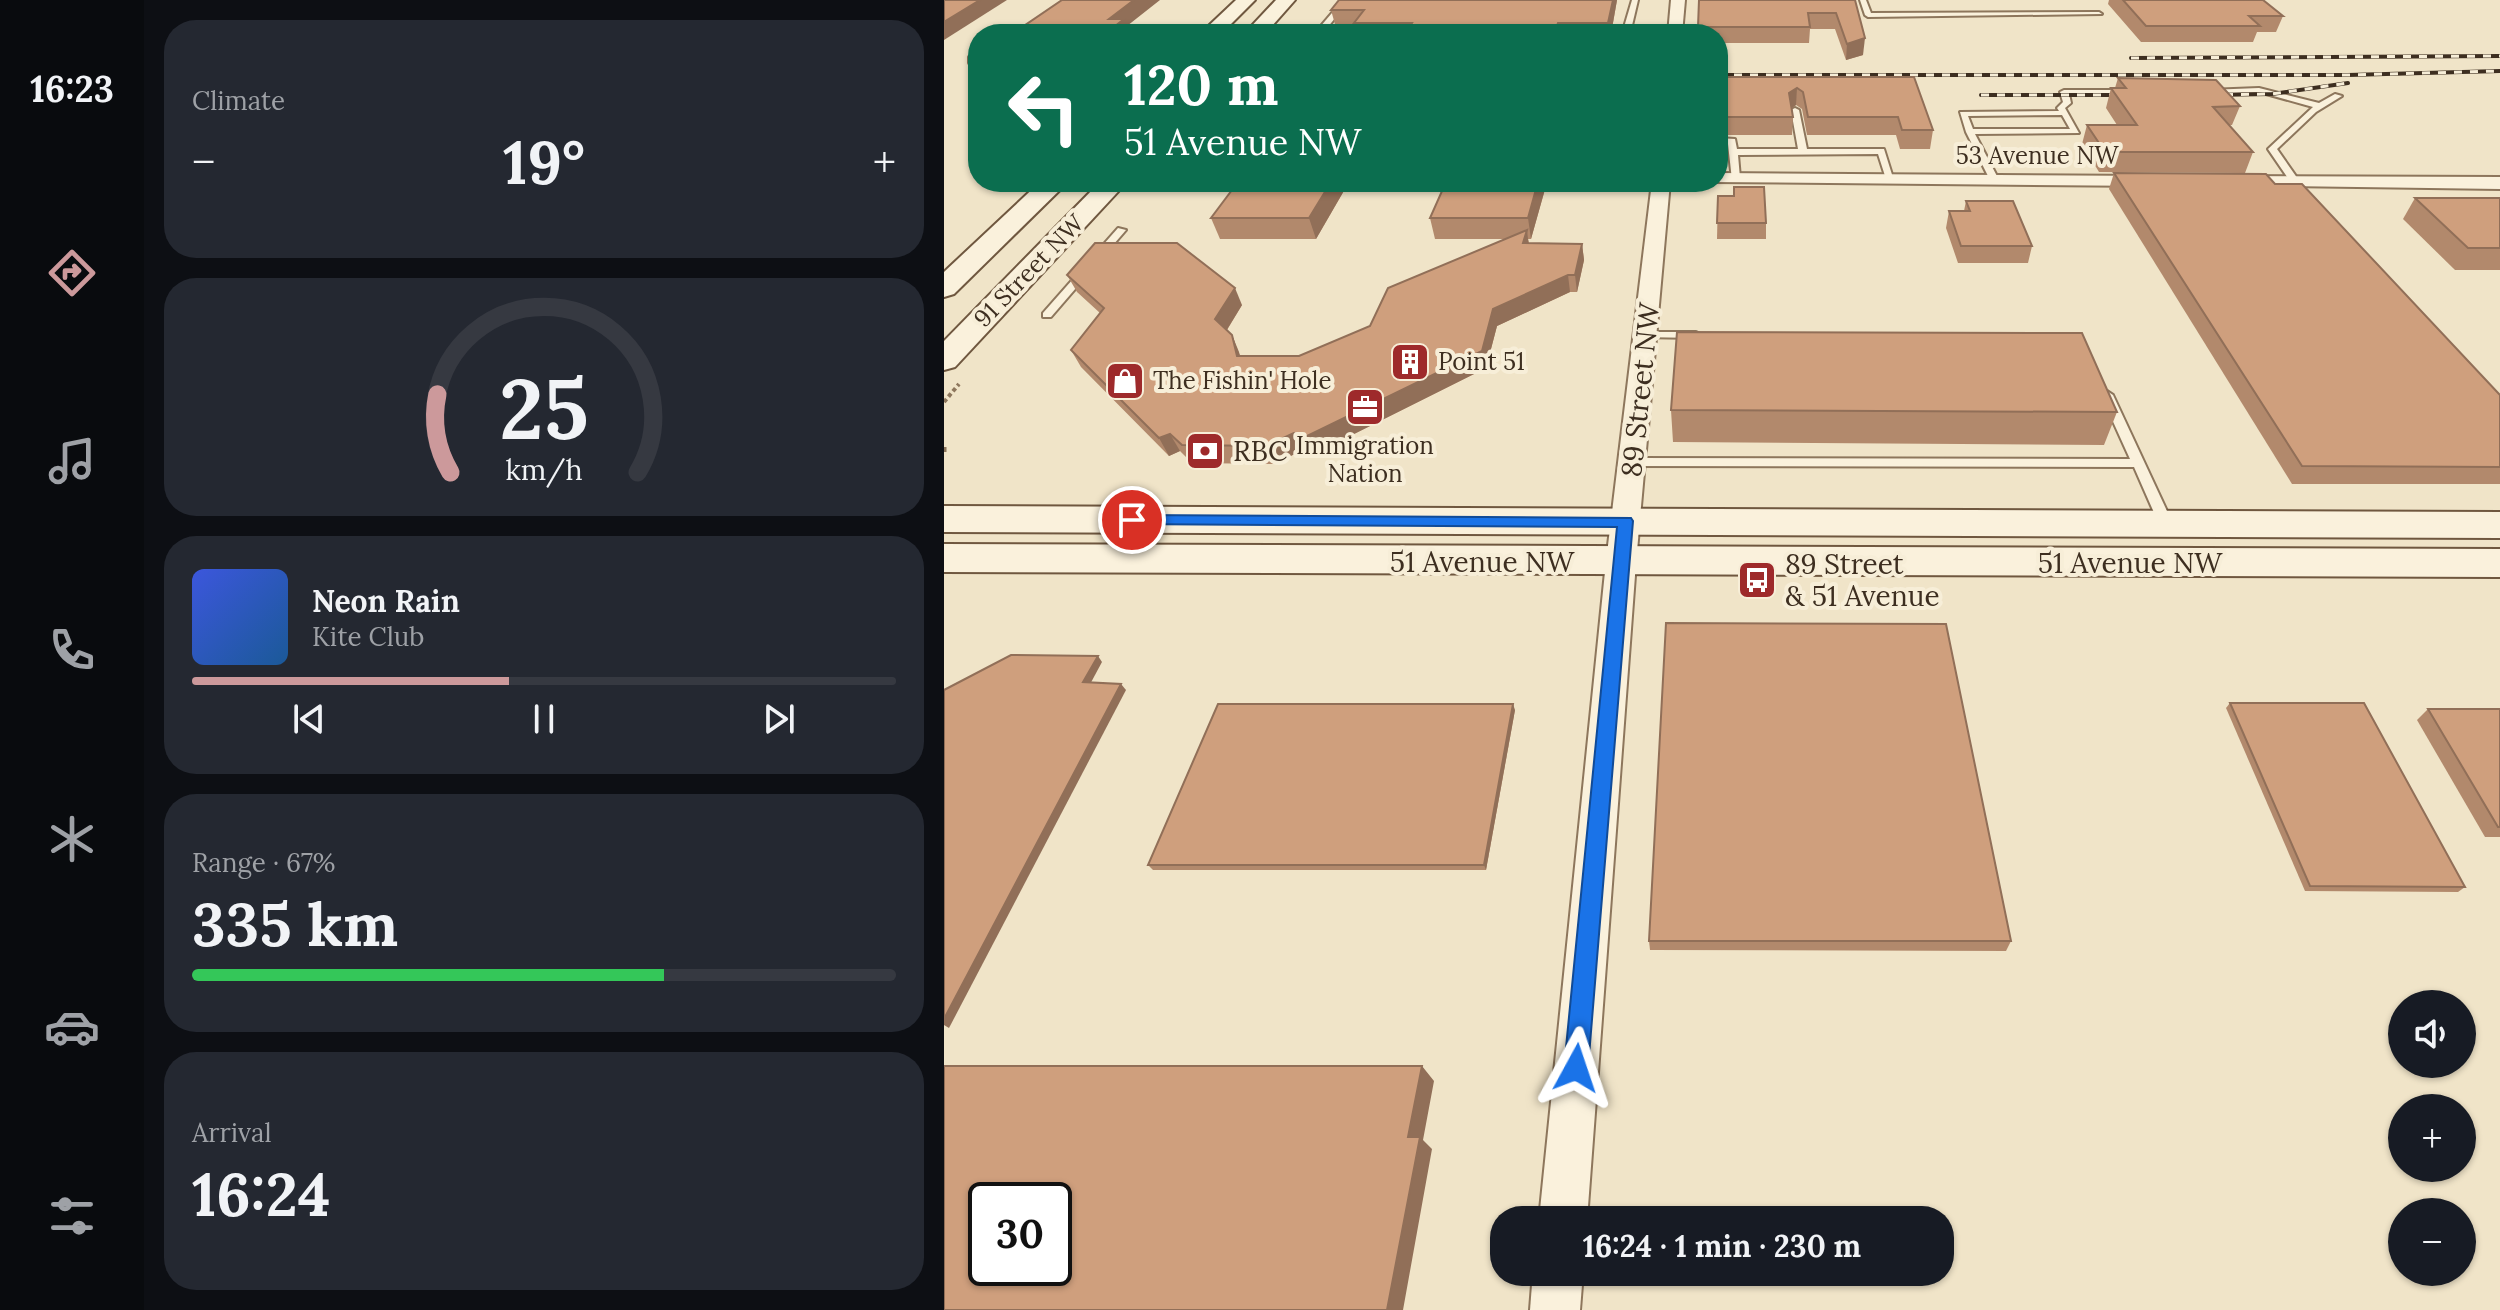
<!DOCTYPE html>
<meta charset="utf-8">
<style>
:root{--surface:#171b24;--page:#242831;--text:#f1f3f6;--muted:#9ea1a6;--line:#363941;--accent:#cc999b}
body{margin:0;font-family:Lora,serif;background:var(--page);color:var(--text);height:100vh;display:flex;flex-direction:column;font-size:30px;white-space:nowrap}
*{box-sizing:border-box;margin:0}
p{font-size:26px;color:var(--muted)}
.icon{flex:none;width:44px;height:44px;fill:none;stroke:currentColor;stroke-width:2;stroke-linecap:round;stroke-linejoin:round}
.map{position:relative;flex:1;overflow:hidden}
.panel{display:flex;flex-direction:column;gap:20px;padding:20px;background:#0d0f14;width:800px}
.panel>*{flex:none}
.guide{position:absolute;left:24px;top:24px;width:760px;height:168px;border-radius:32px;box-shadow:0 2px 6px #0004;background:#0b6e4f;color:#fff;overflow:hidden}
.controls{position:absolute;left:1444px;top:990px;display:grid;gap:16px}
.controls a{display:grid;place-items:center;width:88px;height:88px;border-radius:50%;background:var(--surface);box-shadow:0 2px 6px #0004;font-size:40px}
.speed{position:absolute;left:24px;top:1182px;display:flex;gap:16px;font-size:40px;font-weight:700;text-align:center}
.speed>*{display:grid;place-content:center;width:104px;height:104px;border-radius:50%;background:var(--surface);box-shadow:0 2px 6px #0004;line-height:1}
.speed .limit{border:4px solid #111;border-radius:12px;background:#fff;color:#111}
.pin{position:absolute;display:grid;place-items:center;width:68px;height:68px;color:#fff;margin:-34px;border:4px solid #fff;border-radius:50%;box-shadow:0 2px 8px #0007}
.me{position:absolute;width:88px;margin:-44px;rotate:5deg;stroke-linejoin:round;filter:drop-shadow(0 0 6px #0008)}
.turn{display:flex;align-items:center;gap:28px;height:168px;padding:0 24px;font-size:36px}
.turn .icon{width:104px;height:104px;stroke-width:2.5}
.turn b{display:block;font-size:56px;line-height:68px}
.big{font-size:60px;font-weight:700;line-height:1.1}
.panel .card{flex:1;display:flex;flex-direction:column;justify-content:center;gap:12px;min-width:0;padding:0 28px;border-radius:32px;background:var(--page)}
.panel .dial{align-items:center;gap:0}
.dial svg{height:208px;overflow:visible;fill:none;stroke:var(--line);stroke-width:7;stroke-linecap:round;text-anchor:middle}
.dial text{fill:var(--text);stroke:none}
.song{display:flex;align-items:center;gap:24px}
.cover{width:96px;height:96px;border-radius:12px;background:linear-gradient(135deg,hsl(230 70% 55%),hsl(210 70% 35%))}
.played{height:8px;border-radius:4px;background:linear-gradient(90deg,var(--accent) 45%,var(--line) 45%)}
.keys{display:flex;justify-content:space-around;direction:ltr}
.heat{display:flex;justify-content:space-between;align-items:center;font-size:44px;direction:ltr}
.charge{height:12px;border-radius:6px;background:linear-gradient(90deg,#34c759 67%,var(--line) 0)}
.trip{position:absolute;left:546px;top:1206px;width:464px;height:80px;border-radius:32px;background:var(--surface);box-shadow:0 2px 6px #0004;font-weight:700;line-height:80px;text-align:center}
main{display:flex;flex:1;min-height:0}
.tab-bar{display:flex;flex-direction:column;width:144px;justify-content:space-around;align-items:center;background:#090b0e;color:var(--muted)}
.tab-bar .icon{width:56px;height:56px}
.tab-bar .selected{color:var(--accent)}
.tab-bar b{font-size:36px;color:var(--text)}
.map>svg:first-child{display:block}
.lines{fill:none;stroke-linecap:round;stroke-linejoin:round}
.lane-casing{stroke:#8d765c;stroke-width:4}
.street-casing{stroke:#8d765c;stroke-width:4}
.secondary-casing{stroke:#6f573f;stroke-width:4}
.path-far2{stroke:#8d765c;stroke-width:3;stroke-dasharray:3 2;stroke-linecap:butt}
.path-far1{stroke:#8d765c;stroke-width:4;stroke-dasharray:4 3;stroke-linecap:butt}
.path{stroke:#8d765c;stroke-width:5;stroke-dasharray:5 4;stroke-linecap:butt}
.lane{fill:#faf1dc;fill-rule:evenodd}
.street{fill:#faf1dc;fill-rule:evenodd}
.secondary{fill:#faf1dc;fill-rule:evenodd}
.rail-casing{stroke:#3d2e20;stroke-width:4}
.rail{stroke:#f7eed8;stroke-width:3;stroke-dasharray:8;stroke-linecap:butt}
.wall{fill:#b2896c}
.shaded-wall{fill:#916f58}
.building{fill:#cf9f7d;stroke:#916f58;stroke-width:2;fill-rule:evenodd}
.route{fill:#1a73e8;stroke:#114b97;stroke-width:2}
.labels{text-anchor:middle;stroke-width:8;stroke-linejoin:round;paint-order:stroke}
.far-street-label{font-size:24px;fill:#3d2e20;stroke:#f7eed8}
.far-poi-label{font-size:24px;fill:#3d2e20;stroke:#f7eed8;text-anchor:start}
.street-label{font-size:28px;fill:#3d2e20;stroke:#f7eed8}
.poi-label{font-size:28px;fill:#3d2e20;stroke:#f7eed8;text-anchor:start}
</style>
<main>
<nav class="tab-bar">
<b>16:23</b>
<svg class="icon selected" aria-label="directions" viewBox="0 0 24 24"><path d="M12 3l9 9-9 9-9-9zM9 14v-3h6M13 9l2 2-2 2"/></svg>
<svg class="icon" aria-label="music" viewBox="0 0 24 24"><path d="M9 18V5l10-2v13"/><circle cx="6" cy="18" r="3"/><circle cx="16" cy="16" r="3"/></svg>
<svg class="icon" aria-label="phone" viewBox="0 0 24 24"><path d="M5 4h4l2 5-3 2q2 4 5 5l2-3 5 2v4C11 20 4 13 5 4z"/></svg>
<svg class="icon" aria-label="climate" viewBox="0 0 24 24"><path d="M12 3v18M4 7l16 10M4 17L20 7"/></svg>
<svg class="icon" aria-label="car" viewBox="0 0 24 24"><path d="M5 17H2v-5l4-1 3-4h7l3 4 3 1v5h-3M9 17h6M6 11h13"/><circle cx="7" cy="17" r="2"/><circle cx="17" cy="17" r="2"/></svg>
<svg class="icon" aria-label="filters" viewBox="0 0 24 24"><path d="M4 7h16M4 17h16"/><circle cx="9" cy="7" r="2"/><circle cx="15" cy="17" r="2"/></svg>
</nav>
<section class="panel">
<div class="card"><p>Climate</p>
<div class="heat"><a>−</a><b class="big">19°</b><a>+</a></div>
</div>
<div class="card dial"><svg viewBox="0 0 100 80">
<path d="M14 69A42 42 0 1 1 86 69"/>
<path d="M14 69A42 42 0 0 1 9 39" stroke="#cc999b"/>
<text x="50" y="56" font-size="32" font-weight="700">25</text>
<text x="50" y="72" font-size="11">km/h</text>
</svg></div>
<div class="card">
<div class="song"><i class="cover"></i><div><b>Neon Rain</b><p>Kite Club</p></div></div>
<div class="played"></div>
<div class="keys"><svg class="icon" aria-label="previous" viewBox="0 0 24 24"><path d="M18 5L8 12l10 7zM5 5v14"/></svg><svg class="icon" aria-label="pause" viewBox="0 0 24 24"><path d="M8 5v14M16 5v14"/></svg><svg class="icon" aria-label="next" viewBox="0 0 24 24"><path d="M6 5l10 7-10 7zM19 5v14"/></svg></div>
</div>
<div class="card"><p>Range · 67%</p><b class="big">335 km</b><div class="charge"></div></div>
<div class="card"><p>Arrival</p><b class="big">16:24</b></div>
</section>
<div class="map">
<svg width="1556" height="1310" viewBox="0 0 1556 1310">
<rect width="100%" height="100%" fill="#f0e4c8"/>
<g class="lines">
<g class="lane-casing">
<g id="lane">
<polygon points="399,0 406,0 378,34 370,34"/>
<polygon points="688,0 694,0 686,34 678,34"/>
<polygon points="916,0 922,0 927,13 1155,12 1158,14 924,17 921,15"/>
<polygon points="1315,88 1375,103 1391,94 1398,96 1372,112 1333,149 1356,182 1354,184 1348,184 1324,149 1369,107 1315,92 1264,94 1260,92 1264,90"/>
<path d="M 1120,90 L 1185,90 L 1189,92 L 1185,94 L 1125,94 L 1127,103 L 1121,108 L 1135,133 L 1031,134 L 1055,180 L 1047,182 L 1022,132 L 1016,112 L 1115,111 L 1113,108 L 1119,102 L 1116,92 ZM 1118,115 L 1126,129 L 1029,129 L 1024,116 Z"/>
<polygon points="851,108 855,110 863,149 940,149 950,181 942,179 934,154 794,155 796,178 788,180 784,144 774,144 774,138 791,139 793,149 854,149 847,110"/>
<polygon points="174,228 182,230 107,317 99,317 99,313"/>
<polygon points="701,332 752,332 758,335 752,338 697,337 695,335"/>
<polygon points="1163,391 1169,395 1229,524 1227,527 1217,527 1215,524 1190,467 688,466 681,462 688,458 1186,459 1157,395"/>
</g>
</g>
<g class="street-casing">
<g id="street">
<polygon points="727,0 741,0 738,34 724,34"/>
<polygon points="34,54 34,63 25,63 25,57"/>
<polygon points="774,173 1209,176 1218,181 1209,186 768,182 774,182"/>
<polygon points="1287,176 1556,177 1556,189 1281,185 1278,181 1281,177"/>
<polygon points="708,182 726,182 692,562 643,1220 595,1220 662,562"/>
<polygon points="589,1272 639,1272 636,1310 586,1310"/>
</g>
</g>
<g class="secondary-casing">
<g id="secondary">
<polygon points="292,0 311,0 277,34 256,34"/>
<polygon points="332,0 351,0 321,34 300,34"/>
<polygon points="96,182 124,182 10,294 0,297 0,272"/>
<polygon points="156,182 183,182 11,367 0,370 0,341"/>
<polygon points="0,506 1556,512 1556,538 0,532"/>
<polygon points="0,544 1556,549 1556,577 0,572"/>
</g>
</g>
<polyline class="path-far2" points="197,191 205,182"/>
<polyline class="path-far1" points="0,402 15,384"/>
<polyline class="path" points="0,447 0,452"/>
<use href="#lane" class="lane"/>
<use href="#street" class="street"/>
<use href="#secondary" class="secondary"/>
<g class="rail-casing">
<g id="rail">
<polyline points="1187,58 1556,56"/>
<polyline points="774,75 1404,75 1556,71"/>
<polyline points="1037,95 1189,95"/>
<polyline points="1265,95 1328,94 1404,83"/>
</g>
</g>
<use href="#rail" class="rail"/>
</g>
<g class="wall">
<polygon points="395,0 673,0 667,34 412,34 411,28 392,28 387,10"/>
<polygon points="755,0 911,0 919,55 902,60 891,29 866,29 865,43 774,43 774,34 754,34"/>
<polygon points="1165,0 1319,0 1339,16 1332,32 1313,32 1309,42 1197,42 1164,4"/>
<polygon points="774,77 970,77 989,130 986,149 956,149 952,135 863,135 858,109 852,105 848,108 849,117 848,135 774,135"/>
<polygon points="1174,78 1296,106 1288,125 1285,125 1309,152 1301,173 1155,172 1138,144 1143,125 1173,125 1162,108 1167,88 1171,88"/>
<polygon points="1170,173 1331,184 1556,395 1556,484 1348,484 1165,189"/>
<polygon points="405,182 372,239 276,239 267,218"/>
<polygon points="603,182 587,239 584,239 585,243 638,244 640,260 633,292 626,292 553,326 542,368 364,457 357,451 330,464 248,463 236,451 225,456 137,367 127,350 156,313 133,292 123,275 298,305 283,330 288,335 296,356 355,356 426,326 561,239 491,239 486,218"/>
<polygon points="774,196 790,196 822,223 822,239 773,239"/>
<polygon points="1471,198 1556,198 1556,270 1511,270 1459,219"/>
<polygon points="1022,201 1088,246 1084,263 1014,263 1002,228 1005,211 1020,211"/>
<polygon points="727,410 1173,412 1160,445 729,442"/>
<polygon points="1286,703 1521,887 1514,892 1361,891 1282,708"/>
<polygon points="1484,709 1556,709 1556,837 1541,837 1473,720"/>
<polygon points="571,710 542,870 209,870 204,865"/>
<polygon points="705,941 1067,941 1062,951 706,950"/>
</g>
<g class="shaded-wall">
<polygon points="36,0 63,0 0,40 0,22"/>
<polygon points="190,0 216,0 183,26 186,34 161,34 165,19"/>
<polygon points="669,0 673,0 667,34 665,34 664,23"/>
<polygon points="614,23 615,34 610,34"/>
<polygon points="921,38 919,55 902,60 903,44"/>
<polygon points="853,88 852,105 844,111 845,93"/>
<polygon points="387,182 405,182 372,239 365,218"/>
<polygon points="594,182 603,182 587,239 584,218"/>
<polygon points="583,230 585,247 579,243"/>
<polygon points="638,244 640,260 633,292 631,275"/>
<polygon points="624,275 626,292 553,326 542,368 364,457 357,439 549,309"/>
<polygon points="291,288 298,305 279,336 271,319"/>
<polygon points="288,335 295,352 301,374 293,356"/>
<polygon points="350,433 357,451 330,464 322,446"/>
<polygon points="226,434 236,451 225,456 215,438"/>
<polygon points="154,656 158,662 144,688 139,682"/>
<polygon points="177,684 182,690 5,1028 0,1025 0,1019"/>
<polygon points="569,704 571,710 542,870 540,865"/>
<polygon points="478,1066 490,1081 479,1140 488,1149 459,1310 443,1310 464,1137"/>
</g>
<g class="building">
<polygon points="0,0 36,0 0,22"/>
<polygon points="118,0 190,0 165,19 180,19 161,34 68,34"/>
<polygon points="395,0 669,0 664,23 614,23 610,34 461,34 468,23 410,23 420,10 387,10"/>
<polygon points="755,0 911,0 921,38 903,44 892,13 864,13 866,27 754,27"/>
<polygon points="1179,0 1319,0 1339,16 1305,16 1316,26 1202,26"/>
<polygon points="774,77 970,77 989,130 958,130 954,117 864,117 859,92 853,88 845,93 849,117 774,117"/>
<polygon points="1174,78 1272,80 1296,106 1269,107 1309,152 1161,152 1143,125 1193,125 1167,88 1182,88"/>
<polygon points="1170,173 1322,174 1331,184 1358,184 1556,395 1556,467 1358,466"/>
<polygon points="294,182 387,182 365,218 267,218"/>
<polygon points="502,182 594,182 584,218 486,218"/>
<polygon points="790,187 820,187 822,223 773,223 774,196 790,196"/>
<polygon points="1471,198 1556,198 1556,248 1524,248"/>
<polygon points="1022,201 1069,201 1088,246 1017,246 1005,211 1026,211"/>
<polygon points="583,230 579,243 638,244 631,275 624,275 549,309 538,351 357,439 350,433 322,446 238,445 226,434 215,438 127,350 160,308 123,275 151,243 233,243 291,288 271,319 288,335 293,356 355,356 426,326 444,288"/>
<polygon points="733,332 1138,333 1173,412 727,410"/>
<polygon points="722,623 1002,624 1067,941 705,941"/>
<polygon points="67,655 154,656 139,682 177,684 0,1019 0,690"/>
<polygon points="1286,703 1420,703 1521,887 1366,886"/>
<polygon points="274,704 569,704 540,865 204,865"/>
<polygon points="1484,709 1556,709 1556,827 1554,827"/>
<path d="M 0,1066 L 478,1066 L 464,1137 L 476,1137 L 443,1310 L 0,1310 ZM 42,1200 L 110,1200 L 110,1268 L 42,1268 Z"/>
</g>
<polygon class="route" points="188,515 687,518 689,521 644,1068 641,1077 632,1081 623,1077 620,1068 673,527 182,524 182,516"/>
<defs>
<g id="building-square" transform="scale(2)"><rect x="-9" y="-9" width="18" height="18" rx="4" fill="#9e2a2b" stroke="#f7eed8"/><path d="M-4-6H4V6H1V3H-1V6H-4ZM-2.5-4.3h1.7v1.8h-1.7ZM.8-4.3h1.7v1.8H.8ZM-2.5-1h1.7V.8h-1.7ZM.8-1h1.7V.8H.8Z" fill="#fff"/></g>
<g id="shop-square" transform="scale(2)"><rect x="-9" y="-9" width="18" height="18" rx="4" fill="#9e2a2b" stroke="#f7eed8"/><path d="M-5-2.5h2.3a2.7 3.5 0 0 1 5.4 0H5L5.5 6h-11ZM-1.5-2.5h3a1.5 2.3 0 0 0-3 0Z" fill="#fff"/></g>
<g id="office-square" transform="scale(2)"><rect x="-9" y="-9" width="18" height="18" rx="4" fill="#9e2a2b" stroke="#f7eed8"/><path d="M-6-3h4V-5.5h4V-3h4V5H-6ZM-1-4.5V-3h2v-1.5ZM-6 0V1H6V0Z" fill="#fff"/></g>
<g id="bank-square" transform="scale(2)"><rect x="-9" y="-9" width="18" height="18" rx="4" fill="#9e2a2b" stroke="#f7eed8"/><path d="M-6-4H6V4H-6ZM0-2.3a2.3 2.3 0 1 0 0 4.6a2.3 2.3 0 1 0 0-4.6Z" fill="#fff"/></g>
<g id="bus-square" transform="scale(2)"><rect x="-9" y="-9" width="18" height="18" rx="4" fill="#9e2a2b" stroke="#f7eed8"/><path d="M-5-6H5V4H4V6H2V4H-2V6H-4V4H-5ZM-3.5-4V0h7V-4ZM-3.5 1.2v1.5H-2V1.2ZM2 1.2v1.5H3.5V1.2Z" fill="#fff"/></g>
</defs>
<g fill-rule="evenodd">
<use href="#building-square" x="466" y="362"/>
<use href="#shop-square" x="181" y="381"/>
<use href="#office-square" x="421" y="407"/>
<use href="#bank-square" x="261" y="451"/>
<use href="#bus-square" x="813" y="580"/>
</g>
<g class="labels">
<g class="far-street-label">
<text x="1093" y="164">53 Avenue NW</text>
<text transform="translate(85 271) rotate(-46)" y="8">91 Street NW</text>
</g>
<g class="far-poi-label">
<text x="494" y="370">Point 51</text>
<text x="209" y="389">The Fishin' Hole</text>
<text x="421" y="454" text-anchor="middle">Immigration<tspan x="421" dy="28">Nation</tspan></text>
</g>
<g class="street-label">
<text transform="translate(696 390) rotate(-84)" y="10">89 Street NW</text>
<text x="538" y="572">51 Avenue NW</text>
<text x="1186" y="573">51 Avenue NW</text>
</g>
<g class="poi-label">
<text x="289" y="461">RBC</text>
<text x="841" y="574">89 Street<tspan x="841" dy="32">&amp; 51 Avenue</tspan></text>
</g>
</g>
</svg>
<div class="controls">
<a><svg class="icon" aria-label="sound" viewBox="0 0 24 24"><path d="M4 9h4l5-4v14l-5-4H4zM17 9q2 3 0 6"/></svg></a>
<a>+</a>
<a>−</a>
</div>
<div class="speed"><div class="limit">30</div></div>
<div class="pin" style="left:188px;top:520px;background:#d93025"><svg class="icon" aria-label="arrive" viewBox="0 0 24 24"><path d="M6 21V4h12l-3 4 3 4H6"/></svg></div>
<svg class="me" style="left:632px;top:1068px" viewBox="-20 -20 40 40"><path d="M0-17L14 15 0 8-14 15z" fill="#1a73e8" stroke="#fff" stroke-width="4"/></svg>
<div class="trip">16:24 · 1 min · 230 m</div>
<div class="guide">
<div class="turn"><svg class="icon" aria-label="left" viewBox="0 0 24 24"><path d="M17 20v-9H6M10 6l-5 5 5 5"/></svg><div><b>120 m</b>51 Avenue NW</div></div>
</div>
</div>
</main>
